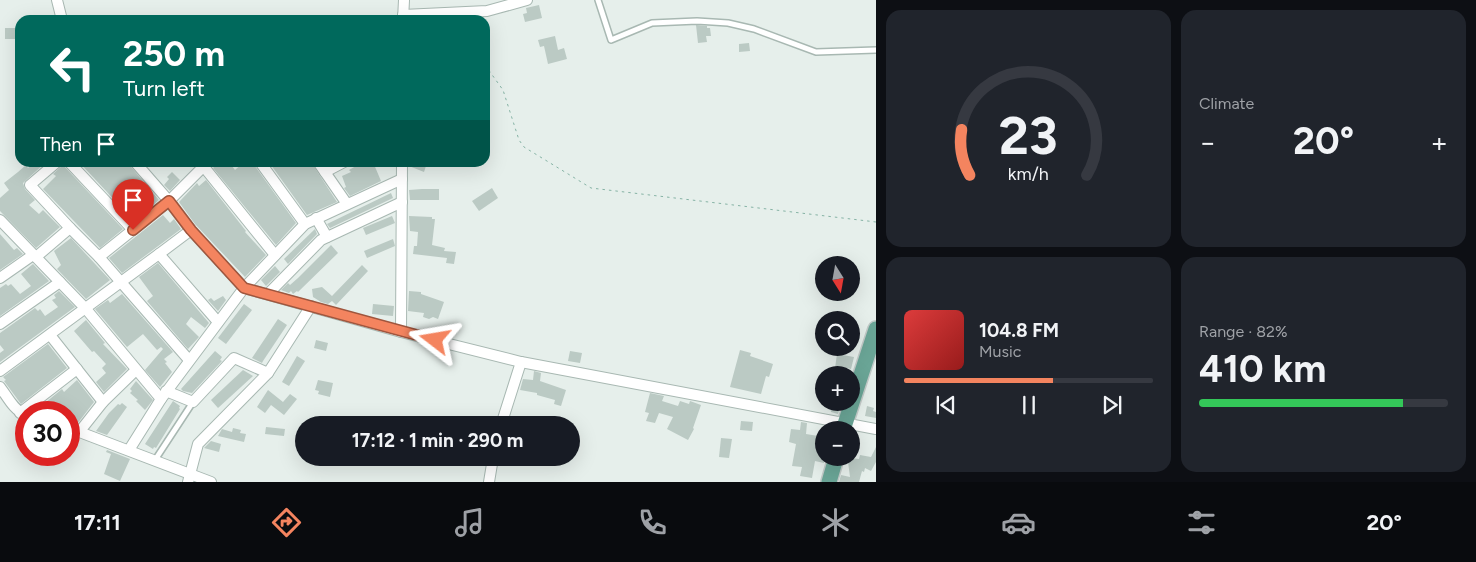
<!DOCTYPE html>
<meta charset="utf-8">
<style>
:root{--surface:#171b24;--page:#20242c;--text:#f1f3f6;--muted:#9ea1a6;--line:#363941;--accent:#f4845f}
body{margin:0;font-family:Figtree,sans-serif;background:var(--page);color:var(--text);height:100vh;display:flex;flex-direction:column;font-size:19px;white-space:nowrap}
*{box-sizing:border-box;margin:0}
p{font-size:16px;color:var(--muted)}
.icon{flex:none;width:28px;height:28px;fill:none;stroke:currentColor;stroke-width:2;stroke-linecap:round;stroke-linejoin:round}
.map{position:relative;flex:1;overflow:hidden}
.details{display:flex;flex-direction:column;gap:10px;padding:10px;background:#0d0f14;width:600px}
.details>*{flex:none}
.top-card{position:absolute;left:15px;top:15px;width:475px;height:152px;border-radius:15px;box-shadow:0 5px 20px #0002;background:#00695c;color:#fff;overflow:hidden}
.needle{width:32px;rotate:169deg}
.controls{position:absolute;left:815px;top:256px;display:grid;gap:10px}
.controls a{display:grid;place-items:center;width:45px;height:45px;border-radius:50%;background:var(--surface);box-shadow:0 5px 20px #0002;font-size:25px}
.speed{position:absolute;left:15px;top:401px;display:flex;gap:10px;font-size:25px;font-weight:700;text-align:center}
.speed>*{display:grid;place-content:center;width:65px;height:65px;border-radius:50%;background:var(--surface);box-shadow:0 5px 20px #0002;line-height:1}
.speed .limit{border:8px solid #d22;background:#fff;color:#111}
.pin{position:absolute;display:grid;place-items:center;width:42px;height:42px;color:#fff;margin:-51px -21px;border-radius:50% 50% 50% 0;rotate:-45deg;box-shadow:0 0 5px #0007}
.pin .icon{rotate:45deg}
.me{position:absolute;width:55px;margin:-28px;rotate:284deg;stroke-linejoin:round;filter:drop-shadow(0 0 4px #0008)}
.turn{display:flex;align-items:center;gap:18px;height:105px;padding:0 25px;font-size:22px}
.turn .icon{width:65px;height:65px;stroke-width:2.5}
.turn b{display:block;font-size:35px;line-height:42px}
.then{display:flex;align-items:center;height:48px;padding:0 25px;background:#0003;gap:10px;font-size:19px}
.big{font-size:38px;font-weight:700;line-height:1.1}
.details .card{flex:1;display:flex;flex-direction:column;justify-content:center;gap:8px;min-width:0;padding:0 18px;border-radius:15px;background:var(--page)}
.details .dial{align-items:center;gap:0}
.dial svg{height:130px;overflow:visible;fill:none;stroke:var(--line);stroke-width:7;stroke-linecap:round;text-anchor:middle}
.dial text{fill:var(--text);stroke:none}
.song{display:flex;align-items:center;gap:15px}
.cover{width:60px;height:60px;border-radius:8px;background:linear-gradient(135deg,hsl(0 70% 55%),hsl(0 70% 35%))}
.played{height:5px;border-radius:2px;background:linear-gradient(90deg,var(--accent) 60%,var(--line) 60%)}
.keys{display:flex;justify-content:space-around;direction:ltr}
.heat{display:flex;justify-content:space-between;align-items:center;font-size:28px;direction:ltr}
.charge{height:8px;border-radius:4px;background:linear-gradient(90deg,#34c759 82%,var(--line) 0)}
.details .tiles{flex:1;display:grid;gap:10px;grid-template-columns:repeat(2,1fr)}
.trip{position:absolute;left:295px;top:416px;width:285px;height:50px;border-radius:25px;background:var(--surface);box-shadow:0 5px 20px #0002;font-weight:700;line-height:50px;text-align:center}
.tabs{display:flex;height:80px;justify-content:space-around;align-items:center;background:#090b0e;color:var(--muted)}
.tabs .icon{width:35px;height:35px}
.tabs .selected{color:var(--accent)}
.tabs b{font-size:22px;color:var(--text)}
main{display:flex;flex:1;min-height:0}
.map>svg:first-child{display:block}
.building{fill:#bbcac4}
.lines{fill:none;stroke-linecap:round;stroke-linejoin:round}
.lane-casing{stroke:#a8b8b2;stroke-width:8}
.street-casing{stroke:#a8b8b2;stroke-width:12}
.primary-casing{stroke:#c2cac8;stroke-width:18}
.path{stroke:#86b3a5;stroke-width:1;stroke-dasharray:2.5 4;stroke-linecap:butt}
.lane{stroke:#fff;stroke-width:5}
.street{stroke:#fff;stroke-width:10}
.primary{stroke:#6aa596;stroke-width:15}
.route-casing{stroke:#9f563e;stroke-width:12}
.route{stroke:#f4845f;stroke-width:9}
</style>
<main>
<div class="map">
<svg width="876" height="482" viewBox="0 0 876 482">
<rect width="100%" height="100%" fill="#e6efeb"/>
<g class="building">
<polygon points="539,5 542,18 525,22 523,14 527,13 526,8"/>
<polygon points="696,25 707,26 707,28 710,28 711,36 706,36 707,42 698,43"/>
<rect x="5" y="28" width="15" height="11"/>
<polygon points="555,36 558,50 564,48 567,59 548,64 544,46 540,47 538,40"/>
<polygon points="749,43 750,51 739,52 739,44"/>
<polygon points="34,162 46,162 23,183 25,189 35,200 29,205 39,214 43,210 60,227 36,248 0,211 0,198 9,190 4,183 18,172 26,165 28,168"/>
<polygon points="79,162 127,162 159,200 134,221"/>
<polygon points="220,162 229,162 235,170 244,162 252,162 296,223 276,245 213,168"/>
<polygon points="274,162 311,162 337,202 307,215 271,165"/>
<polygon points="363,162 373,162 381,181 350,196 344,188 346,187 342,176 351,172 349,170"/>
<polygon points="409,162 418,162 426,166 424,172 409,166"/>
<polygon points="63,165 123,229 100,248 43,189 56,176 53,174"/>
<polygon points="172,172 180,180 170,191 164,185 169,179 167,177"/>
<polygon points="206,180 246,231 245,232 266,255 245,277 195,224 179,202 197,183 199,186"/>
<polygon points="492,188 498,198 479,211 472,201"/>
<polygon points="422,189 439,189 439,200 410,200 409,190"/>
<polygon points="391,193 393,198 330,228 327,224"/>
<polygon points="163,215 170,223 174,219 181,229 122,273 109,258"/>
<polygon points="392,216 395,223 366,235 363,228"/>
<polygon points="409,216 432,217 432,219 435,219 432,245 445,248 444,251 456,252 454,264 446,263 447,258 413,254 414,246 417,246 418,232 410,231"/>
<polygon points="315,229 317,234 288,264 284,259"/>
<polygon points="0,234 14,250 17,248 23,254 0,270"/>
<polygon points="71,238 110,280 86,299 57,269 61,265 54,251"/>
<polygon points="393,239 395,246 367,258 364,251"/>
<polygon points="331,245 338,253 298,292 297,291 293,294 291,291 289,293 281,290 288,283 290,285 298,278"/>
<polygon points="158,263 209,323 205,328 191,317 186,324 199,337 188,349 147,301 153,296 139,277"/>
<polygon points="33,264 49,281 0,316 0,288 6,284 8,286 11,284 20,294 31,286 21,274"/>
<polygon points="362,265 368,271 336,305 332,301 328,304 321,302 313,297 312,289 322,287 332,296"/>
<polygon points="275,266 280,272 266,286 261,280"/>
<polygon points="59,291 75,307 0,362 0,353 4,350 0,345 0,333 35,308 38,311 40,309 45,316 58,307 52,300 56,298 54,295"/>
<polygon points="409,291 421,292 421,294 444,302 438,319 433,317 429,319 423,317 424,313 408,311"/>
<polygon points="122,294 173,352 164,359 167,362 165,363 172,372 160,387 145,370 163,349 161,347 157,350 143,334 127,347 95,309 108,300 110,303"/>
<polygon points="223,296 226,300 218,311 208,300 211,298 214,301"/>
<polygon points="244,304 252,310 226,344 218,338"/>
<polygon points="373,304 394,306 393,316 372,314"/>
<polygon points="278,319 287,325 263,361 262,363 252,358"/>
<polygon points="86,320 105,343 103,344 127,369 104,392 96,382 106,373 102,368 106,364 94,351 92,352 74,331"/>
<polygon points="316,340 328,343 326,351 314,348"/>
<polygon points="48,344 67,368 21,404 4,381 6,380 3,377"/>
<polygon points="740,350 751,353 750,356 773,364 769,377 766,376 761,394 730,387"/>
<polygon points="215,351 222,357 220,360 222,361 192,393 183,391 181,389"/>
<polygon points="570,351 582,353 580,363 568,361"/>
<polygon points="837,354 854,357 851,369 847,368 845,375 830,373 832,367 835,368"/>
<polygon points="297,356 305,361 289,386 282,382"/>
<polygon points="243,370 253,376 218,408 211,400"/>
<polygon points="534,371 541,373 540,381 566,390 561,406 554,404 555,400 537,395 537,393 520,390 523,379 533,380"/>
<polygon points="77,380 94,402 77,424 74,420 69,421 69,412 43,412 39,408 62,389 64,392"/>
<polygon points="318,380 333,383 330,397 318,394 319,391 315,390"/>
<polygon points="136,381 153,400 145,410 136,401 138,400 130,393 132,391 130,389"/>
<polygon points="268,390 283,402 290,394 297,399 284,415 271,405 265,413 257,407"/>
<polygon points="650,393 664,396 662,401 678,406 680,401 689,404 690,401 701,405 693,428 694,429 688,440 667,429 673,417 659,413 655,423 646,421 649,413 645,412"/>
<polygon points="173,401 180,406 179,408 180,409 156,448 154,447 153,449 145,444"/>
<polygon points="829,402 842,402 838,414 831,412"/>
<polygon points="122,403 127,407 107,435 96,431 109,413 118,404 120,405"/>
<polygon points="867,406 874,408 873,411 876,412 876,418 865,416"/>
<polygon points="741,421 753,422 752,431 740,430"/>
<polygon points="801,422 807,423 806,434 824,437 822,451 824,452 824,463 815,461 812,478 800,476 802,467 792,466 796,444 789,442 791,429 800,430"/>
<polygon points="266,427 285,429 284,436 265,434"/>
<polygon points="233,428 241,430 240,433 246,434 244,442 218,436 222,429 232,432"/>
<polygon points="721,438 732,439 729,458 719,457"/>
<polygon points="211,441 221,444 219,452 204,448"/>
<polygon points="876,447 876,462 871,471 865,468 864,472 862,471 859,482 839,482 841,475 850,477 848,462 852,461 851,458 859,459 860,455 871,457"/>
<polygon points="107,450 130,459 120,481 104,474 111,454 106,452"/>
</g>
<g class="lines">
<g class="lane-casing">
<g id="lane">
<polyline points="598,0 611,40 652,23 697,21 728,23 754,29 816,52 876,50"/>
<polyline points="155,460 193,402"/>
</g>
</g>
<g class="street-casing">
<g id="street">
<polyline points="57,0 62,20"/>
<polyline points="403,15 487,11 527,0"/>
<polyline points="403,20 404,0"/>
<polyline points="69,162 133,230"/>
<polyline points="135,162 169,201 191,230 244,288 401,332 521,362 876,429"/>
<polyline points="260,162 305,224"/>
<polyline points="318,162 347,204"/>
<polyline points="204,167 275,255"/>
<polyline points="325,172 344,162"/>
<polyline points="316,218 327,237"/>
<polyline points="0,220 86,309 161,399"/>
<polyline points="70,228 99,257 169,201 208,162"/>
<polyline points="159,254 191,230"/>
<polyline points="36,257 70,228 30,185 57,162"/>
<polyline points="99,257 189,360"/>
<polyline points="0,278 33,255"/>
<polyline points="268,294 321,240 402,202"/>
<polyline points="0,324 60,282"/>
<polyline points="401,332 402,162"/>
<polyline points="50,335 103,402"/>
<polyline points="0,371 159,254 218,322"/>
<path d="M 0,387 C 7,396 14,411 25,414"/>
<polyline points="166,391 193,402 234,358 268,373"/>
<polyline points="20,413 77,369"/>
<polyline points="501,425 521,362"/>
<polyline points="69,428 211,482"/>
<polyline points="80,431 103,402 136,370"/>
<polyline points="129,450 161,399 244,288 305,224 402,179"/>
<polyline points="188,482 198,444 268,373 311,306"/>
<polyline points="489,482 493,458"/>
</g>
</g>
<g class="primary-casing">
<g id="primary">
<polyline points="843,430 876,329"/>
<polyline points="829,482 836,458"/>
</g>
</g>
<g class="path">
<polyline points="485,26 486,19"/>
<polyline points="485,65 503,90 519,140 524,147 591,188 876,222"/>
</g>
<use href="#lane" class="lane"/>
<use href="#street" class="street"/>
<use href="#primary" class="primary"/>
</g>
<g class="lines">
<g class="route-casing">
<polyline id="route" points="133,230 169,201 191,230 244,288 435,340"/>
</g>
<use href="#route" class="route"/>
</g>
</svg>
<div class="controls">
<a><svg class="needle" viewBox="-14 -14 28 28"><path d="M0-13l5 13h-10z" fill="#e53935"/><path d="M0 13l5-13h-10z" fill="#9ea1a6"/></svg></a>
<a><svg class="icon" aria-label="search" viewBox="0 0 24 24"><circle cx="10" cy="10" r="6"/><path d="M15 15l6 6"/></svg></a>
<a>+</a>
<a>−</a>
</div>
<div class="speed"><div class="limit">30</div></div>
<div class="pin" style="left:133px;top:230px;background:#d93025"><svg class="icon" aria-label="arrive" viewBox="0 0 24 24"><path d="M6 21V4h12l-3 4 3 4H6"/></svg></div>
<svg class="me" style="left:435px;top:340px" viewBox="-20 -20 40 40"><path d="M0-17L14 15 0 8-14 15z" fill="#f4845f" stroke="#fff" stroke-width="4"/></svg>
<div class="trip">17:12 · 1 min · 290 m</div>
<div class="top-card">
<div class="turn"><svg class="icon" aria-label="left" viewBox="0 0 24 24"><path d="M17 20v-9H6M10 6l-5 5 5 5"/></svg><div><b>250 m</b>Turn left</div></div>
<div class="then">Then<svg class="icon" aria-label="arrive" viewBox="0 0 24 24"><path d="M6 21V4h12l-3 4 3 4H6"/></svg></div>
</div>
</div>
<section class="details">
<div class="tiles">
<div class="card dial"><svg viewBox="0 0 100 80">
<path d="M14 69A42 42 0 1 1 86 69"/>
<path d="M14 69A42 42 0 0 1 9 41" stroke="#f4845f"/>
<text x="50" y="56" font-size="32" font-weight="700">23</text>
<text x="50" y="72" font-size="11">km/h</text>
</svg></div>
<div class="card"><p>Climate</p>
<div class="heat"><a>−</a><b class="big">20°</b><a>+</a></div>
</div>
<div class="card">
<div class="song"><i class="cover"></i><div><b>104.8 FM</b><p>Music</p></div></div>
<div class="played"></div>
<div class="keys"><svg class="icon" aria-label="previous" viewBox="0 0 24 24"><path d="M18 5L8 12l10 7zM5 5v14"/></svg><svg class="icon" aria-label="pause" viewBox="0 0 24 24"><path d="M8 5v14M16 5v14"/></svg><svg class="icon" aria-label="next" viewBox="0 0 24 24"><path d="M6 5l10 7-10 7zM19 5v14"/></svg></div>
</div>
<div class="card"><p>Range · 82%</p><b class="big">410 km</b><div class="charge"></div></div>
</div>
</section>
</main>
<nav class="tabs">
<b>17:11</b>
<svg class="icon selected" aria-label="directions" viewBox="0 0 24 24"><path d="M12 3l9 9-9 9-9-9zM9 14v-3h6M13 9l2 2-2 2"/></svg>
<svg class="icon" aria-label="music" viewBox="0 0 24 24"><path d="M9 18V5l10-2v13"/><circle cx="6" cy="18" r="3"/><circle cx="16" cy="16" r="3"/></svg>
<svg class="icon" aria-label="phone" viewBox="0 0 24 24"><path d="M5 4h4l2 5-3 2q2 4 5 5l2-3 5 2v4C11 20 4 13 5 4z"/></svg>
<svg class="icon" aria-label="climate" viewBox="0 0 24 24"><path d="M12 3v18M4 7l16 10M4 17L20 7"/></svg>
<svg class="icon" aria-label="car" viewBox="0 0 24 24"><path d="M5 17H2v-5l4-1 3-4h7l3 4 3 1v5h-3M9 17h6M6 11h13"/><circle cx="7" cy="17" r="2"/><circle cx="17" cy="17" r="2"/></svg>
<svg class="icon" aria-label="filters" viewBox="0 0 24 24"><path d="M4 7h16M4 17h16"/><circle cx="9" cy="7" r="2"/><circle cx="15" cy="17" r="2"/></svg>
<b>20°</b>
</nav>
